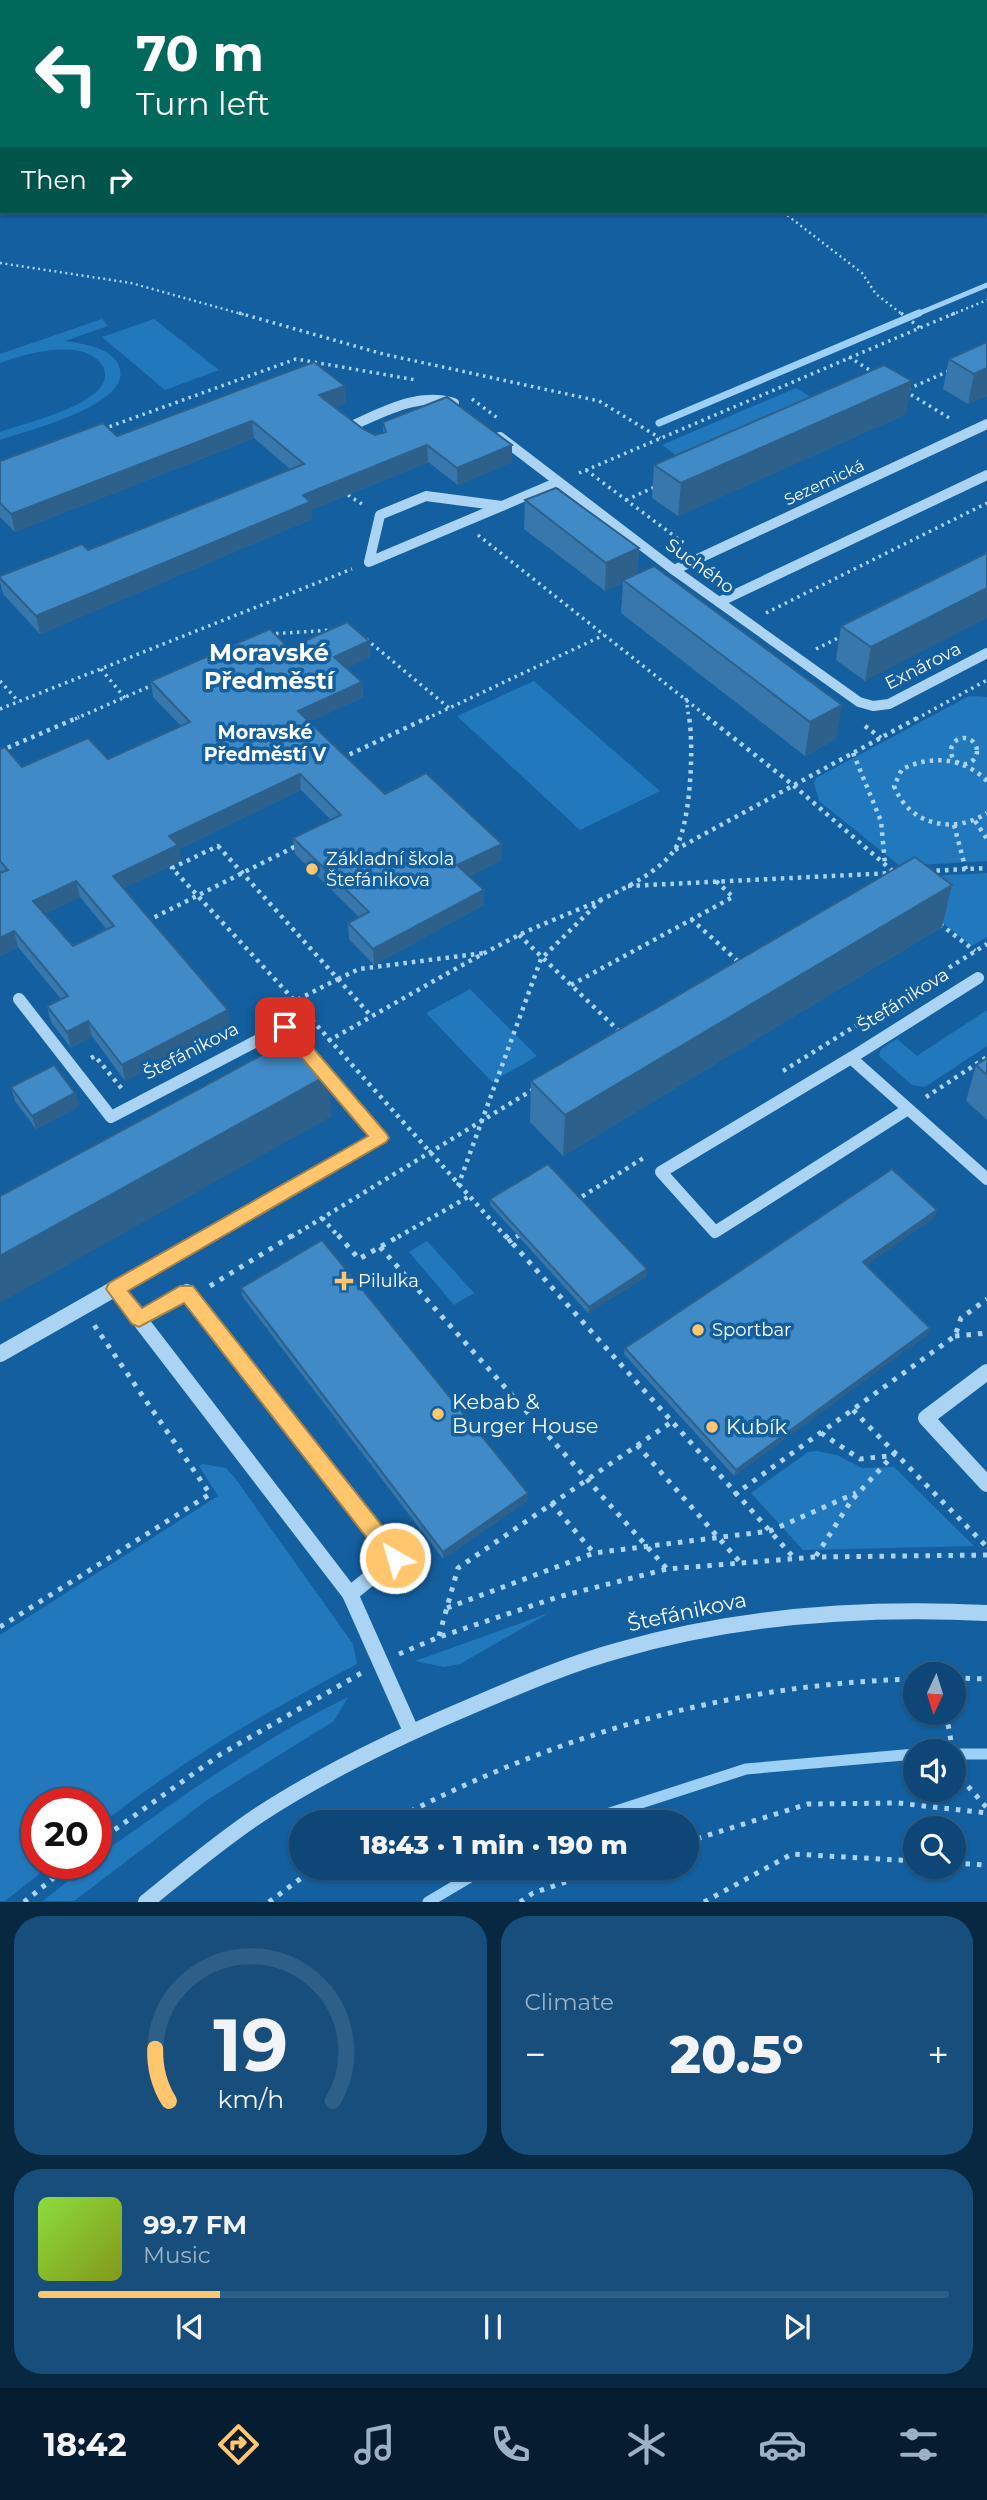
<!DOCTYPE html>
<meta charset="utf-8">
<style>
:root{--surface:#0e4777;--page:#174e7c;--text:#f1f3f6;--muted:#9bb2c6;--line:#2e5f89;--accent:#ffc66e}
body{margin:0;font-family:Montserrat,sans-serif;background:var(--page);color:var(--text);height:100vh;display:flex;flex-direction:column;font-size:26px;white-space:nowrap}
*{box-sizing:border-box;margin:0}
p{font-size:23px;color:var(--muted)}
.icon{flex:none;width:38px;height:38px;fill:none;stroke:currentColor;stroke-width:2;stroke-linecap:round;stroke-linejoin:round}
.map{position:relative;height:1902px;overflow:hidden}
.sheet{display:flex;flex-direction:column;gap:14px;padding:14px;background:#082741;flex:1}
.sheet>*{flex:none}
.guide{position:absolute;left:0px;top:0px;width:987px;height:214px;box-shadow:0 2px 5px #0004,0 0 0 2px var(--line);background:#00695c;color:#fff;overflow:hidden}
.needle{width:46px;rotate:184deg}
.buttons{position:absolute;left:903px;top:1662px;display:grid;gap:14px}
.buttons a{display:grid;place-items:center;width:63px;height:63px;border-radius:50%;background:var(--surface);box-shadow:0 2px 5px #0004,0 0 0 2px var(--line);font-size:35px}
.speed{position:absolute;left:21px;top:1788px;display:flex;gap:14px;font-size:35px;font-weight:700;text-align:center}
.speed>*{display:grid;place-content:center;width:91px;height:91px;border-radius:50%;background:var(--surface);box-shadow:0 2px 5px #0004,0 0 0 2px var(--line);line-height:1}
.speed .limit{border:10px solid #d22;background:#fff;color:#111}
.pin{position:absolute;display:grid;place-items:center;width:60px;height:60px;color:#fff;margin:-30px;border-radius:14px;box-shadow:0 4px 10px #0006}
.me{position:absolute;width:77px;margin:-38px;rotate:322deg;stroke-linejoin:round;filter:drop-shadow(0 0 5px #0008)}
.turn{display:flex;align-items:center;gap:24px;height:147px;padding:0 21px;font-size:32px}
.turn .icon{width:91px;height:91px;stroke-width:2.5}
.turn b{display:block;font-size:49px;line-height:60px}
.then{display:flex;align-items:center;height:66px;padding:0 21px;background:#0003;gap:14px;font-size:26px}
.big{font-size:52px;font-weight:800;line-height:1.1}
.sheet .widget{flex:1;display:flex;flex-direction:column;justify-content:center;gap:10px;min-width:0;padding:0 24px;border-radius:28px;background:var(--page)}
.sheet .dial{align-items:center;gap:0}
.dial svg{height:182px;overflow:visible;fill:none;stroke:var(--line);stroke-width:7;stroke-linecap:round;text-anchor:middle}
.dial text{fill:var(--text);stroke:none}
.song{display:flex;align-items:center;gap:21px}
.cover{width:84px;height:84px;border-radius:10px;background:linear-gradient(135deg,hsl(90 70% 55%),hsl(70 70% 35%))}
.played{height:7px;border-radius:4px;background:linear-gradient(90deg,var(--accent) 20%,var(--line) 20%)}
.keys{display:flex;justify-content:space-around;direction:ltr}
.heat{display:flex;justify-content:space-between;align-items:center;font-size:38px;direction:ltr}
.sheet .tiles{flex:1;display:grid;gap:14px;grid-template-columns:1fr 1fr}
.widget:last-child{grid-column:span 2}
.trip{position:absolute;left:289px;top:1810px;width:410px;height:70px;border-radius:35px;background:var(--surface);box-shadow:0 2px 5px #0004,0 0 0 2px var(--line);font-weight:800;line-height:70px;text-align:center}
.tab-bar{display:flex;height:112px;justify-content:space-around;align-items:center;background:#061c30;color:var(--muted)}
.tab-bar .icon{width:49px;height:49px}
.tab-bar .on{color:var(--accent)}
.tab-bar b{font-size:32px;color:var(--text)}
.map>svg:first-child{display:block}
.green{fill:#2278bc}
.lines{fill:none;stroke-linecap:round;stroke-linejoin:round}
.stream-far2{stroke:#9dd0f7;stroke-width:5}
.stream-far1{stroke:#9dd0f7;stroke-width:7}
.stream{stroke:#9dd0f7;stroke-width:11}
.path-far3{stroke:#abd4f4;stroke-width:2.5;stroke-dasharray:2 3.5;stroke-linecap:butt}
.path-far2{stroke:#abd4f4;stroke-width:3.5;stroke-dasharray:2.5 4.5;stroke-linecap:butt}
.path-far1{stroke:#abd4f4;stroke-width:4.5;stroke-dasharray:3.5 5;stroke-linecap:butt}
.path{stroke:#abd4f4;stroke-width:5;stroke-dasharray:4.5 7;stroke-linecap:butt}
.minor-far2{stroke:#abd4f4;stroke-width:10}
.minor-far1{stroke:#abd4f4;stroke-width:12}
.minor{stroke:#abd4f4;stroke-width:16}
.wall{fill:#3777ab;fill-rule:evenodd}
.shaded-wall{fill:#2d618b}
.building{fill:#408ac7;stroke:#2d618b;stroke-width:2;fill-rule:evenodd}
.route{fill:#ffc66e;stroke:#a68148;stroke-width:2}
.poi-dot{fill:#ffc66e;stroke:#135f9f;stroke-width:2.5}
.labels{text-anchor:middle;stroke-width:7;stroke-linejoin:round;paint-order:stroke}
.far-street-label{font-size:16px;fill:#fff;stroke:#135f9f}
.street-label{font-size:18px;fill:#fff;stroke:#135f9f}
.poi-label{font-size:18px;fill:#fff;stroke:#135f9f;text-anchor:start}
.neighbourhood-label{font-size:19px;font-weight:bold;fill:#fff;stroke:#135f9f}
.near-poi-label{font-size:21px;fill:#fff;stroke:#135f9f;text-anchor:start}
.near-street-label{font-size:21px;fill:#fff;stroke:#135f9f}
.district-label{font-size:24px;font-weight:bold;fill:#fff;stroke:#135f9f}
</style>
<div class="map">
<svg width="987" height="1902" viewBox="0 0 987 1902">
<rect width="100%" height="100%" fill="#135f9f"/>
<g class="green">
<path d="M 102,319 L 108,326 L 65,341 C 83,344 114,347 120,369 C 129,406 25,431 0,440 L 0,432 C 25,423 89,408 102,385 C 106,380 106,370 102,365 C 83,337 25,354 0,363 L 0,354 Z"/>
<polygon points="154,319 219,370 165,390 102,337"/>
<polygon points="796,388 822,404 686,462 662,445"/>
<polygon points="534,681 660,791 580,830 457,716"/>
<polygon points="969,696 987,697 987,861 900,866 819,801 814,783 816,778"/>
<polygon points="987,873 987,937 972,946 896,886 910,877"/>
<polygon points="470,989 537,1056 492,1082 426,1013"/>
<polygon points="987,1010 987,1046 925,1087 912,1085 879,1056 881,1049 897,1039 917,1056"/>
<polygon points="427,1241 474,1293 454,1305 409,1252"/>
<polygon points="817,1451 837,1455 862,1468 894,1467 974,1546 803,1550 751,1493 808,1452"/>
<path d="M 203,1464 L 226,1468 L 235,1478 L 353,1644 L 357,1664 C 266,1712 176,1764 96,1828 L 96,1804 L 37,1804 L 37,1864 L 52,1864 L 5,1901 L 0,1901 L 0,1635 L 218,1496 L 199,1466 Z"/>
<polygon points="549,1613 460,1664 444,1667 415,1661"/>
<path d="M 348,1697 L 334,1721 L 207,1800 L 74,1901 L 43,1901 L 89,1864 L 96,1864 L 96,1858 L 111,1847 C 188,1792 264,1738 348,1697 Z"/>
</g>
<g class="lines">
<polyline class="stream-far2" points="915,315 987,285"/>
<polyline class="stream-far1" points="659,423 919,313"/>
<g class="stream">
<polyline points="954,1754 987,1754"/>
<polyline points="582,1822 746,1769 915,1754"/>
<polyline points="428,1902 487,1867"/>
</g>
<g class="path-far3">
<polyline points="505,0 508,2"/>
<polyline points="743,0 746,2"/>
<polyline points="783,212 862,273 876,294 903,315"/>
<polyline points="0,263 131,283 245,315"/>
<polyline points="951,315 987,300"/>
</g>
<g class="path-far2">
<polyline points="239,313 383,354 599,401 660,438"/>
<polyline points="901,313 920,328"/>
<polyline points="849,357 876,374"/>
<polyline points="908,389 951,370"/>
<polyline points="905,391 951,419"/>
<polyline points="472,399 499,419"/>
<polyline points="103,429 296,359 416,380"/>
<polyline points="586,470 685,544"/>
<polyline points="579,473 955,313"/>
<polyline points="348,495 365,506"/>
<polyline points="626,500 657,486"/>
<polyline points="478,535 710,719"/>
<polyline points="766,613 987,503"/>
<polyline points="269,634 333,630"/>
<polyline points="366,639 449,708"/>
<polyline points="816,649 842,636"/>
<polyline points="101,669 125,698"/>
<polyline points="0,681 19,702"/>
<polyline points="686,698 689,719"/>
<polyline points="0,709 352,569"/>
<polyline points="75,719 155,684"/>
<polyline points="426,719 604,635"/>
<polyline points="916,719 987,680"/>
</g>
<g class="path-far1">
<polyline points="707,717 793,785 895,873"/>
<polyline points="865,726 881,738"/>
<circle cx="964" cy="751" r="13"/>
<polyline points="0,751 79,717"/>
<polyline points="853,753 881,821 885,864"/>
<polyline points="342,758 429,717"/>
<path d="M 987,781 C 963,757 932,755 902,769 L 894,786 C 909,825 953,835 987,813"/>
<polyline points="975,821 987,839"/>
<polyline points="954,825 966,870"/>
<polygon points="218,846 338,979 295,1001 172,868"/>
<polyline points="675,850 919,717"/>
<polyline points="928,871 987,868"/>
<polyline points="628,886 892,873"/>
<polyline points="691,919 741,964"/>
<polyline points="147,921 298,845"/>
<polyline points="940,924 975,951"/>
<polyline points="519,935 620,1032"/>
<polyline points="338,979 372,1017"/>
<polyline points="338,979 359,969 484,953"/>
<polyline points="571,985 733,897 716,881"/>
<polyline points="287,1005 295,1001 506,1237"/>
<path d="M 328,1041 C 391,1006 454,968 519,935 C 562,914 644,889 673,852 C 691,829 694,746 689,717"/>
<polyline points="91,1058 95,1056 122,1089"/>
<polyline points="783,1071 987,944"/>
<polyline points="926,1097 987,1057"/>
<polyline points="458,1186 541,959 603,898"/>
<polyline points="575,1201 645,1157"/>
<polyline points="322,1218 339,1237"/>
<polyline points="291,1237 534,1089"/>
<polyline points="398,1237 468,1197"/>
<polyline points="516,1237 523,1233"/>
</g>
<g class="path">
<polyline points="338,1235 359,1259 401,1235"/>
<polyline points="505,1235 795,1559"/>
<polyline points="508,1242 519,1235"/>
<polyline points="380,1247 667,1569"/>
<polyline points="210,1286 293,1235"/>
<polyline points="955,1336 987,1333"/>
<polyline points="853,1410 987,1547"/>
<polyline points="821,1433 860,1459 888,1456"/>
<polyline points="637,1445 739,1561"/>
<polyline points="734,1495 955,1336 961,1318 987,1299"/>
<polyline points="551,1503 594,1553"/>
<polyline points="816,1556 851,1501 895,1453"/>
<polyline points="447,1608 594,1553 770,1531 856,1493"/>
<polyline points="0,1627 210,1494 94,1325"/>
<polyline points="439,1636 458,1568 670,1423"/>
<polyline points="399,1654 439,1637 558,1597 667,1569 815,1557 987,1555"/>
<polyline points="954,1678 987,1679"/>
<polyline points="946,1713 953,1752"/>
<polyline points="954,1755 966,1784 987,1808"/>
<path d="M 390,1822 C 554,1735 729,1684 915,1679"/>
<polyline points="686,1842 808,1804 898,1803 987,1813"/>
<polyline points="96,1843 221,1754 363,1672"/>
<polyline points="954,1863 987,1865"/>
<polyline points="24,1902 71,1864"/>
<polyline points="269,1902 316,1867"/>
<polyline points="520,1902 533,1893 610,1867"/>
<polyline points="704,1902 792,1854 915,1861"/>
</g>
<g class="minor-far2">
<path d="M 359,431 L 351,426 C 384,412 417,392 454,403"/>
<polyline points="500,437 674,570 859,702 873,706 889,704 987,653"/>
<polygon points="426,496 502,506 369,562 380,515"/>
<polyline points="502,506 558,482"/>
<polyline points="674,570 987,424"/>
<polyline points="719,602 987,475"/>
</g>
<g class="minor-far1">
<polyline points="19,999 111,1117 285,1026 380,1138 206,1237"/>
<polyline points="851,1058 978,978"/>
<polyline points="908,1109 715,1232 661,1172 851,1058 987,1179"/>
</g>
<g class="minor">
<polyline points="116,1289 350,1594 411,1731"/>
<polyline points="139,1319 187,1292 395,1558 350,1594"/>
<polyline points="0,1354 209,1235"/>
<polyline points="987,1372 926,1418 987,1484"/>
<path d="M 146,1902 C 183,1872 220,1841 259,1815 C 323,1773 392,1740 462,1710 C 514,1688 565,1665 620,1650 C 740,1615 863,1607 987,1613"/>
</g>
</g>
<g class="wall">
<polygon points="949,359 987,368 987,396 968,404 943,389"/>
<polygon points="345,386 346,403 334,407 363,429 375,435 383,433 383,422 512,445 512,462 458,485 428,462 311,510 312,519 40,634 3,594 0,582 0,576 88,550 291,470 254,438 15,532 0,517 0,461"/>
<polygon points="906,414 678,516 652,498 654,465"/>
<polygon points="525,500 639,548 637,574 836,739 805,756 621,613 623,583 605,591 524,529"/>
<polygon points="987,553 865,681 836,660 841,626"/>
<path d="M 369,641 L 370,657 L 346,668 L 362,682 L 363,697 L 309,722 L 385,794 L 502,860 L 469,876 L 484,890 L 484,905 L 374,965 L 349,939 L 348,923 L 359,917 L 295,854 L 293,838 L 331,820 L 301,790 L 179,849 L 181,861 L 123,888 L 231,1026 L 125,1081 L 92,1036 L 71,1048 L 51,1022 L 47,1006 L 61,999 L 18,947 L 0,956 L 1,873 L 0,871 L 0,749 L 22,767 L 108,759 L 181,726 L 153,697 L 151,681 L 289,648 ZM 80,897 L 107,930 L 73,946 L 44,914 Z"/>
<polygon points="952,885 942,927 563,1156 530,1122 531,1081"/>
<polygon points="987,1058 987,1120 966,1101 976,1065"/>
<polygon points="11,1087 75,1093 79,1106 36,1129 15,1101"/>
<polygon points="490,1199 647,1276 588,1313 490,1205"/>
<polygon points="935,1217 866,1265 928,1334 734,1476 624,1354 625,1348"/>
<polygon points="241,1288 528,1500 443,1559 242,1296"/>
</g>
<g class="shaded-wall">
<polygon points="987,368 987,396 968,404 974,374"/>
<polygon points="912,381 906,414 678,516 681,483"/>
<polygon points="345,386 346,403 320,413 319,395"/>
<polygon points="252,421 254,438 15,532 11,514"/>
<polygon points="427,445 428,462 311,510 312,519 40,634 36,616 303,495"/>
<polygon points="512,445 512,462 458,485 457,468"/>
<polygon points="639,548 637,577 623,580 623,583 605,591 606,563"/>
<polygon points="987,588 987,618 865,681 871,647"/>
<polygon points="369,641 370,657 336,673 334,657"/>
<polygon points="362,682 363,697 299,727 298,711"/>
<polygon points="842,705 836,739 805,756 810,722"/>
<polygon points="300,774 301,790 179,849 181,861 116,892 113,876 169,836"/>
<polygon points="502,844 502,860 458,881 457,865"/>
<polygon points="76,881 80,897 37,917 33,901"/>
<polygon points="952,885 942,927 563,1156 565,1115"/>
<polygon points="484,890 484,905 374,965 373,949"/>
<polygon points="14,931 18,947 0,956 0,938"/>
<polygon points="228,1010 231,1026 125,1081 122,1065"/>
<polygon points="88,1021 92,1036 71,1048 67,1032"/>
<polygon points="328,1075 332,1116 0,1303 0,1256"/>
<polygon points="75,1093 79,1106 36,1129 32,1116"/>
<polygon points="937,1210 935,1217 861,1269 863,1262"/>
<polygon points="647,1269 647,1276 588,1313 589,1307"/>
<polygon points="930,1328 928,1334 734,1476 736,1470"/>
<polygon points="528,1493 528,1500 443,1559 443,1552"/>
</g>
<g class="building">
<polygon points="987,342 987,368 974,374 949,359"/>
<polygon points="314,362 345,386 319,395 363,429 375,435 386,432 383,422 447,397 512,445 457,468 427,445 303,495 310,502 36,616 0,578 0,576 82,544 88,550 304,464 252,421 11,514 0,503 0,461 103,423 117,436"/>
<polygon points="884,365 912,381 681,483 654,465"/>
<polygon points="556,488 639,548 606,563 525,500"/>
<polygon points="987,553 987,588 871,647 841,626"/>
<polygon points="654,566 842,705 810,722 623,580"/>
<path d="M 347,622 L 369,641 L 334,657 L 362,682 L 298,711 L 385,794 L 426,773 L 502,844 L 457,865 L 484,890 L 373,949 L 348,923 L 369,912 L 293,838 L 341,815 L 300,774 L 169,836 L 178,845 L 113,876 L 228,1010 L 122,1065 L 88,1021 L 67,1032 L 47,1006 L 68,996 L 14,931 L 0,938 L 0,873 L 8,870 L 0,861 L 0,749 L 5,747 L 22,767 L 88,738 L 108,759 L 190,722 L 151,681 L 270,629 L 289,648 ZM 76,881 L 114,926 L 73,946 L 33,901 Z"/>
<polygon points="915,857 952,885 565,1115 531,1081"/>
<polygon points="295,1037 328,1075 0,1256 0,1196"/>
<polygon points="987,1058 987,1075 976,1065"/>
<polygon points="54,1065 75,1093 32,1116 11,1087"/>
<polygon points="548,1164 647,1269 589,1307 490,1199"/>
<polygon points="892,1169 937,1210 863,1262 930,1328 736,1470 625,1348"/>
<polygon points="322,1240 528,1493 443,1552 241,1288"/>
</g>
<polygon class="route" points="285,1020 291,1022 386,1133 389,1138 386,1142 128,1291 142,1308 180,1286 193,1286 402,1551 405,1558 402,1565 395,1568 388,1565 184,1303 139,1327 132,1324 106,1289 109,1283 368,1136 279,1031 277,1027"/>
<g class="poi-dot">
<circle cx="312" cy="869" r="7"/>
<path d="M340.5 1270.5h7v7h7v7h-7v7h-7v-7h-7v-7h7z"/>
<circle cx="698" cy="1330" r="7"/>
<circle cx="438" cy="1414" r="7"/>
<circle cx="712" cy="1427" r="7"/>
</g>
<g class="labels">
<g class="far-street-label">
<text transform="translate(824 482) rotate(-25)" y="6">Sezemická</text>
</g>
<g class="street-label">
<text transform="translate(700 566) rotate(36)" y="6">Suchého</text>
<text transform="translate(923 666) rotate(-27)" y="6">Exnárova</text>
<text transform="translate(903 1000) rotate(-32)" y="6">Štefánikova</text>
<text transform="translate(191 1051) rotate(-27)" y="6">Štefánikova</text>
</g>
<g class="poi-label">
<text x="326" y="865">Základní škola<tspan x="326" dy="21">Štefánikova</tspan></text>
<text x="358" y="1287">Pilulka</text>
<text x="712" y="1336">Sportbar</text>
</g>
<g class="neighbourhood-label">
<text x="265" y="739">Moravské<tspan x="265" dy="22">Předměstí V</tspan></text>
</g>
<g class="near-poi-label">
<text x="452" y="1409">Kebab &amp;<tspan x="452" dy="24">Burger House</tspan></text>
<text x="726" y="1434">Kubík</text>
</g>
<g class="near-street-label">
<text transform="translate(687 1612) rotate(-12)" y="7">Štefánikova</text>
</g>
<g class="district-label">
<text x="269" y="661">Moravské<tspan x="269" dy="28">Předměstí</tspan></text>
</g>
</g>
</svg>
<div class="buttons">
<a><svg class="needle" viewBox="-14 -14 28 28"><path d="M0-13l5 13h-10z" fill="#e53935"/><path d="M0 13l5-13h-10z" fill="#9bb2c6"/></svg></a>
<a><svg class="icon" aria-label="sound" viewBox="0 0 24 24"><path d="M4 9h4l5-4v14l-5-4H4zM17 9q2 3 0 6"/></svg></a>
<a><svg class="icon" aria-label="search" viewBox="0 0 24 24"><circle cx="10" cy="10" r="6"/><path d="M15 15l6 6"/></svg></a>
</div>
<div class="speed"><div class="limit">20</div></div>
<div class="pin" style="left:285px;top:1027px;background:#d93025"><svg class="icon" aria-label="arrive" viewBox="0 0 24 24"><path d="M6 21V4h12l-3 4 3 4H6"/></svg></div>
<svg class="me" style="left:395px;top:1558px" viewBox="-20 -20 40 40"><circle r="17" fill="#ffc66e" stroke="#fff" stroke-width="3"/><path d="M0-11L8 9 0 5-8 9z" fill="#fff"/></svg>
<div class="trip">18:43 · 1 min · 190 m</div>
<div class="guide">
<div class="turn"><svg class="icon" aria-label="left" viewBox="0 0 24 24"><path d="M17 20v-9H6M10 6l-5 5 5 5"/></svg><div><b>70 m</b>Turn left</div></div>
<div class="then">Then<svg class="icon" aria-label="right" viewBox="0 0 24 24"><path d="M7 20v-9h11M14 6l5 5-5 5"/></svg></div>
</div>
</div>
<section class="sheet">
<div class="tiles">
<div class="widget dial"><svg viewBox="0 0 100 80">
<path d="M14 69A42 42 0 1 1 86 69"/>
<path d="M14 69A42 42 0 0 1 8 46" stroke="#ffc66e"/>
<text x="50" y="56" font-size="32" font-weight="700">19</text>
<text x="50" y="72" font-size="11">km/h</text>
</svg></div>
<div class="widget"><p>Climate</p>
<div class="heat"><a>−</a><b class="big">20.5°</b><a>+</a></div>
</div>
<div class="widget">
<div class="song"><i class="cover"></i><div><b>99.7 FM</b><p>Music</p></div></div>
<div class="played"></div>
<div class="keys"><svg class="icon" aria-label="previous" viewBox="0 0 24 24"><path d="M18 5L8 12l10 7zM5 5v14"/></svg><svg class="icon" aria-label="pause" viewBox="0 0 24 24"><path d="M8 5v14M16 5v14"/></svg><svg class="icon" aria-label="next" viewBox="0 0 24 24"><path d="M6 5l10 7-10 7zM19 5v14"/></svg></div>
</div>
</div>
</section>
<nav class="tab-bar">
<b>18:42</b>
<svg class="icon on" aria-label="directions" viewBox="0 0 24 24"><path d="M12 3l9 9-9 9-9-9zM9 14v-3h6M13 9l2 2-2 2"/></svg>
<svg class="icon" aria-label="music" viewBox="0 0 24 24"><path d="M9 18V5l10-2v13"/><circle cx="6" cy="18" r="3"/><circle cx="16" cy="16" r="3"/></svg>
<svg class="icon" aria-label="phone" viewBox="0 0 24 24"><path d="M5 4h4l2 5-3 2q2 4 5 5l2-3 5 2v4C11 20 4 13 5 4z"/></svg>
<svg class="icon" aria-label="climate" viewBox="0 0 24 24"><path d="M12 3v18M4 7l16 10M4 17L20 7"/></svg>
<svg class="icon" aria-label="car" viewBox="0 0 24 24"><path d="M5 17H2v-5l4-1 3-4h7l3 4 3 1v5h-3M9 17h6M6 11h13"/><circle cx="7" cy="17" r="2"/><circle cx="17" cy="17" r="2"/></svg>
<svg class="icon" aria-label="filters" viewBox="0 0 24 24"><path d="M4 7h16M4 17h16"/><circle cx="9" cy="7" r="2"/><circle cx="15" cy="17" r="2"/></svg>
</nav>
